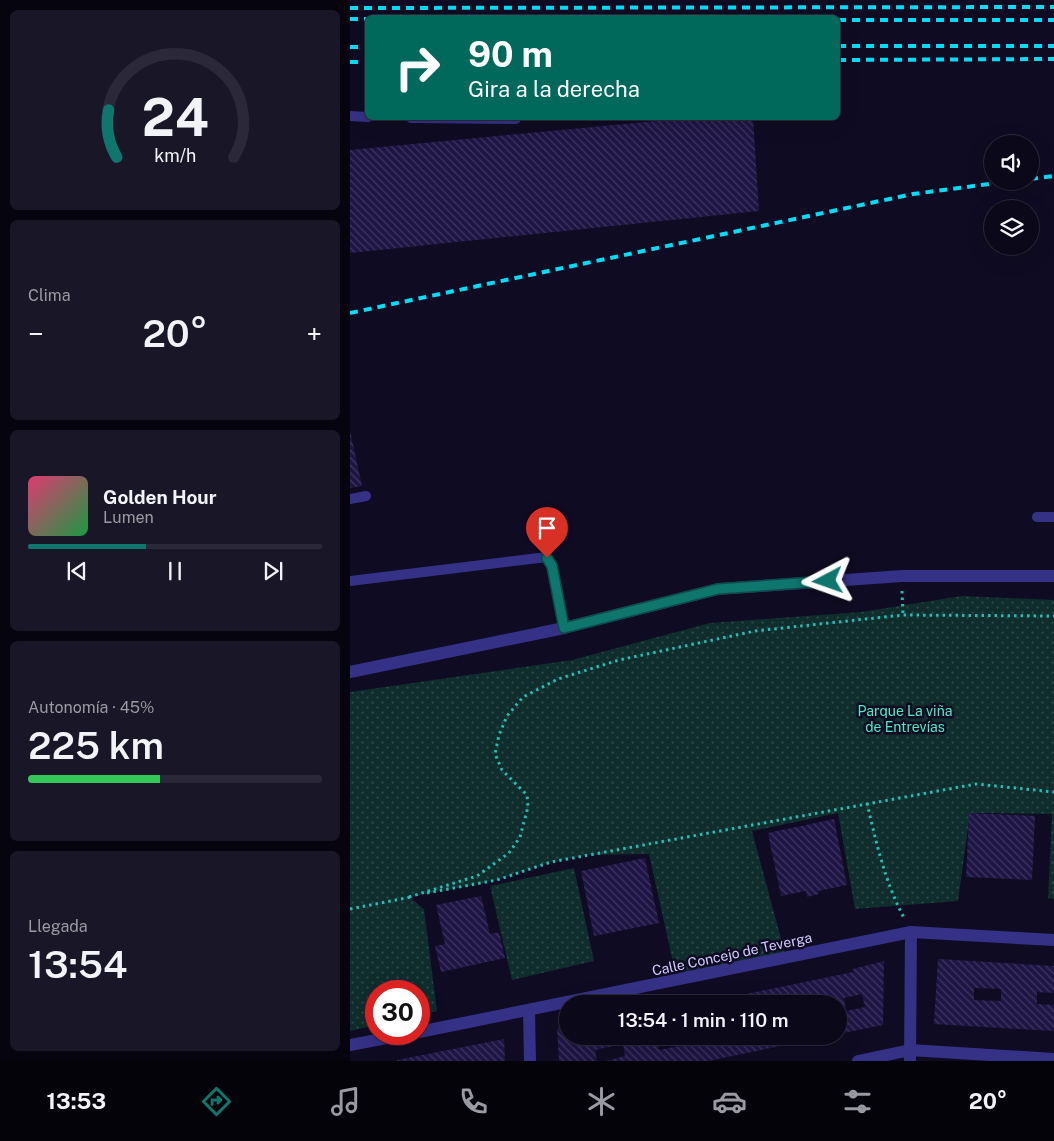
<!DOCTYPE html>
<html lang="es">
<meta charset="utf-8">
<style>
:root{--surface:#0b081a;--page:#191627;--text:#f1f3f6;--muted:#9a9aa2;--line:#2b2939;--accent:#0f766e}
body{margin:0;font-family:"Public Sans",sans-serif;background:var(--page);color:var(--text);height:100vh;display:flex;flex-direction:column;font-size:19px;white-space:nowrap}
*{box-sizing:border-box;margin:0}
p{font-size:16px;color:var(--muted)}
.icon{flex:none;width:28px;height:28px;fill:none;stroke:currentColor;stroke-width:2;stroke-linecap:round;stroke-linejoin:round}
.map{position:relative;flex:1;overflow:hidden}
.sheet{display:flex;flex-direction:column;gap:10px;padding:10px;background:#06040e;width:350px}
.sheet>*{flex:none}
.top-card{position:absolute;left:15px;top:15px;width:475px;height:105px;border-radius:8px;box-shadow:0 5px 20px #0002,0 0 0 1px var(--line);background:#00695c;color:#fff;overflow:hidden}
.buttons{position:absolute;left:634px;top:135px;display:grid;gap:10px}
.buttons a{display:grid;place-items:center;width:55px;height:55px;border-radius:50%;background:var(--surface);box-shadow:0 5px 20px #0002,0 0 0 1px var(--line);font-size:25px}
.speed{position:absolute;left:15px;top:980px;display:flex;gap:10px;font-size:25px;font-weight:700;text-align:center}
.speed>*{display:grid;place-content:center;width:65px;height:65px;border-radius:50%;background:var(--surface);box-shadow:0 5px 20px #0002,0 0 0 1px var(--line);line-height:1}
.speed .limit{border:8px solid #d22;background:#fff;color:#111}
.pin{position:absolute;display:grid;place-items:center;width:42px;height:42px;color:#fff;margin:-51px -21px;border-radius:50% 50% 50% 0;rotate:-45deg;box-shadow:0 0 5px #0007}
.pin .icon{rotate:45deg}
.me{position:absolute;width:55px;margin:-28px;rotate:266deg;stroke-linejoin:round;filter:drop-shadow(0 0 4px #0008)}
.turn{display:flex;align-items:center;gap:18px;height:105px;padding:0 20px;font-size:22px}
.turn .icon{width:65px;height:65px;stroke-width:2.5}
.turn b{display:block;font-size:35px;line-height:42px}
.big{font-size:38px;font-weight:600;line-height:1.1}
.sheet .card{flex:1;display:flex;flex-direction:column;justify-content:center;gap:8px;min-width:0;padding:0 18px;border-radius:8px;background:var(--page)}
.sheet .dial{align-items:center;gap:0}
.dial svg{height:130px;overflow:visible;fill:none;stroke:var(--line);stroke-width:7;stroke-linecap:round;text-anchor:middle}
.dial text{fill:var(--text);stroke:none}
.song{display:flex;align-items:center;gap:15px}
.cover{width:60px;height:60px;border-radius:8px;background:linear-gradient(135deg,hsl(340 70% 55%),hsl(140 70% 35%))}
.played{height:5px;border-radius:2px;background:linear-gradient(90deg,var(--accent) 40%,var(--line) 40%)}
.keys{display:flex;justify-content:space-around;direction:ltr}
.heat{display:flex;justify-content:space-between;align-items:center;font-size:28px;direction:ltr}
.charge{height:8px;border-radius:4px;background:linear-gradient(90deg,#34c759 45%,var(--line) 0)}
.trip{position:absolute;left:209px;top:995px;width:288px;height:50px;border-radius:25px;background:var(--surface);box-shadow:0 5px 20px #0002,0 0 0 1px var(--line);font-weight:600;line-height:50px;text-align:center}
.tab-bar{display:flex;height:80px;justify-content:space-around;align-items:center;background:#04030a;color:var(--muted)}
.tab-bar .icon{width:35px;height:35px}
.tab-bar .active{color:var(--accent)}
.tab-bar b{font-size:22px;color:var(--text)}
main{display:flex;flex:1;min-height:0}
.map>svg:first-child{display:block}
.grass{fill:url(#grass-dots)}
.building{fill:url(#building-back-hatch);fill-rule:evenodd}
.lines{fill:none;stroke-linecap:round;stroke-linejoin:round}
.path{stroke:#22beb5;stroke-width:3;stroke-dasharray:2.5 4;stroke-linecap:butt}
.service{stroke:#353186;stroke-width:10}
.minor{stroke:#353186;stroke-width:12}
.rail{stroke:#00def7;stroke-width:4;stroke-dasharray:8 6;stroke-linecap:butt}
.route-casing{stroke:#0a4d48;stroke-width:12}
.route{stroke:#0f766e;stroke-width:9}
.labels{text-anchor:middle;stroke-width:5;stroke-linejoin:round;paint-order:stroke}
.park-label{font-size:14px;fill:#4debc4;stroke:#0f0b22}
.street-label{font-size:14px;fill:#d2ccff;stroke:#0f0b22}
</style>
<main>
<section class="sheet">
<div class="card dial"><svg viewBox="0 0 100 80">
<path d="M14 69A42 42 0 1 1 86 69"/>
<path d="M14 69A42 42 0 0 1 9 40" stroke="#0f766e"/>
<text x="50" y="56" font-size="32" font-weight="700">24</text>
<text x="50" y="72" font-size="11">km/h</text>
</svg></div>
<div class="card"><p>Clima</p>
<div class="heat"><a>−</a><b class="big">20°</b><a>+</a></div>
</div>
<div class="card">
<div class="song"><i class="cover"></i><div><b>Golden Hour</b><p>Lumen</p></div></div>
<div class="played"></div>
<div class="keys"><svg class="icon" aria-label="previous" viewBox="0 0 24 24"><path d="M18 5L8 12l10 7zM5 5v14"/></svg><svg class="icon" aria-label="pause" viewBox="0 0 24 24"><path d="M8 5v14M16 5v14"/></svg><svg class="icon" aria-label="next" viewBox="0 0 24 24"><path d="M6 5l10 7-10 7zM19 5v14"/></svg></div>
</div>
<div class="card"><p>Autonomía · 45%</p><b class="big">225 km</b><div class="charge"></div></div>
<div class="card"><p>Llegada</p><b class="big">13:54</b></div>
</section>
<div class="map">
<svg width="704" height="1061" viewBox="0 0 704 1061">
<defs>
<pattern id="grass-dots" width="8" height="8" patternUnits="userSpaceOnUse" patternTransform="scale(1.25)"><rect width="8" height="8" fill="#0e2d2c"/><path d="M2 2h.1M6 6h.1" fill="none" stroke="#304a4c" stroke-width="1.8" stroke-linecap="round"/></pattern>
<pattern id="building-back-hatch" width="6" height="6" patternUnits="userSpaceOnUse" patternTransform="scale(1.25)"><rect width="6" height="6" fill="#1f1545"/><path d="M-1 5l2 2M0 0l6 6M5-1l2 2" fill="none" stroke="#3f3661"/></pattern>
</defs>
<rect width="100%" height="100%" fill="#0f0b22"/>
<g class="grass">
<polygon points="612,596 704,600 704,899 698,898 702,814 620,813 608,901 505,909 488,813 402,831 436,957 326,976 299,854 237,855 201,862 147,880 59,897 74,909 87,1011 69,1015 69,991 26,991 26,1025 0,1031 0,692 222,660 360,623 511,612"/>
<polygon points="224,868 244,961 162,980 140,886"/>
</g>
<g class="building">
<polygon points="338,118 403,118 409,211 0,253 0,150"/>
<polygon points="0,431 12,486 0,488"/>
<polygon points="619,813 685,816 682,880 616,877"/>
<polygon points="484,819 497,885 468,891 469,894 457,897 456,891 431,896 418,833"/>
<polygon points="295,858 309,923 244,936 231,871"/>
<polygon points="131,896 140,934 149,932 155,958 91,972 85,946 95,944 86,905"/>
<path d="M 588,959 L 704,966 L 704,993 L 687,992 L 687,1004 L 704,1005 L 704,1031 L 584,1024 ZM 624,988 L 651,989 L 651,1001 L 624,1000 Z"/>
<path d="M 534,961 L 533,1025 L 488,1034 L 488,1004 L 348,1004 L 503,972 L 503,969 ZM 512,994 L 515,1007 L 496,1011 L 494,998 Z"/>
<polygon points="218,1026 218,1036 306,1036 309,1050 339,1044 337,1036 474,1037 358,1061 256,1061 275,1056 273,1044 245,1050 247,1061 209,1061 207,1028"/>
<polygon points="154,1039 155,1061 47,1061 47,1060"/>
</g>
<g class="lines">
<g class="path">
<polyline points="552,591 553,615"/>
<path d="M 517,803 C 526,842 535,882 554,918"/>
<polyline points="77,893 147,880 201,862 626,784 704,792"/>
<polyline points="59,897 127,876 159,853 170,837 178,807 177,795 152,770 145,754 149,735 157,716 173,697 208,679 269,660 405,631 553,615 704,616"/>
<polyline points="0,909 61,897"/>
</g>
<g class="service">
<polyline points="0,116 18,117"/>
<polyline points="61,118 166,119"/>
<polyline points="0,499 16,496"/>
<polyline points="687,517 704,517"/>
<polyline points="0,581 197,557 202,566 214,628"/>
</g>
<g class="minor">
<polyline points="0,672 214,628 368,589 552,576 704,576"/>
<polyline points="179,1011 180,1061"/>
<polyline points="69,1032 561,932 704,940"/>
<polyline points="0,1045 57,1034"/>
<polyline points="508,1061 560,1050 704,1059"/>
<polyline points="560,1061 561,932"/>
</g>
<g class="rail">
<polyline points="0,8 704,7"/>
<polyline points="0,19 18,19"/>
<polyline points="488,20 704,20"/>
<polyline points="488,46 704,46"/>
<polyline points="0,47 18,47"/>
<polyline points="488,60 704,59"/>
<polyline points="0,62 18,62"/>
<polyline points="680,179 704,176"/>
<polyline points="0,313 563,194 662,181"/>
</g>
</g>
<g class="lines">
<g class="route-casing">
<polyline id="route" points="197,558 202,566 214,628 368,589 478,581"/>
</g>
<use href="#route" class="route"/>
</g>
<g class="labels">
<g class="park-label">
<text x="555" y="716">Parque La viña<tspan x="555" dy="16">de Entrevías</tspan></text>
</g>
<g class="street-label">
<text transform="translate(382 954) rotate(-12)" y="5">Calle Concejo de Teverga</text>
</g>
</g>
</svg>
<div class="buttons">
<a><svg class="icon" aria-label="sound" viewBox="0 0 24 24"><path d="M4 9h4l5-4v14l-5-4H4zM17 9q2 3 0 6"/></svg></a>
<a><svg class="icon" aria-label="layers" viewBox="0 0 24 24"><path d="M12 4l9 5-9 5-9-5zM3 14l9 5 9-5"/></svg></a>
</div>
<div class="speed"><div class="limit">30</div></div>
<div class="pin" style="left:197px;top:558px;background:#d93025"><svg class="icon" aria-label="arrive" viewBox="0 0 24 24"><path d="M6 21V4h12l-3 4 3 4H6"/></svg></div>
<svg class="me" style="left:478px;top:581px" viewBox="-20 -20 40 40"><path d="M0-17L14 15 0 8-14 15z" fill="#0f766e" stroke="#fff" stroke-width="4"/></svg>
<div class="trip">13:54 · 1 min · 110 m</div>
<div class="top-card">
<div class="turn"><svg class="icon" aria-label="right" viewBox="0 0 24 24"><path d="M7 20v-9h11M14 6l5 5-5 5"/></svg><div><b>90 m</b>Gira a la derecha</div></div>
</div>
</div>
</main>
<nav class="tab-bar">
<b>13:53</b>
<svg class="icon active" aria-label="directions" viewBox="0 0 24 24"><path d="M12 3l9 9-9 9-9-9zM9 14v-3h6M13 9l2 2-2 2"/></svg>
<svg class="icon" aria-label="music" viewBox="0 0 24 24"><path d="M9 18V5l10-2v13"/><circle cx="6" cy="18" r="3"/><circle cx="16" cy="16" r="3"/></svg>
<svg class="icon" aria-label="phone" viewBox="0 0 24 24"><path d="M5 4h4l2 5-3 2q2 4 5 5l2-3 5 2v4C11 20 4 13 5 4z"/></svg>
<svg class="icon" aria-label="climate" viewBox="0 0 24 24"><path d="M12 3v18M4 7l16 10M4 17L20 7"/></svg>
<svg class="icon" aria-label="car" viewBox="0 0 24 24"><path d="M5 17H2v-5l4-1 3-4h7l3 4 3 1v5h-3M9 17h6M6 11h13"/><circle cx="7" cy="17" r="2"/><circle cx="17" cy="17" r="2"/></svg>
<svg class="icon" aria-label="filters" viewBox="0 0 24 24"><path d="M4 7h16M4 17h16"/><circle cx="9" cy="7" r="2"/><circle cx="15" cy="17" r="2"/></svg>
<b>20°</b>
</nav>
